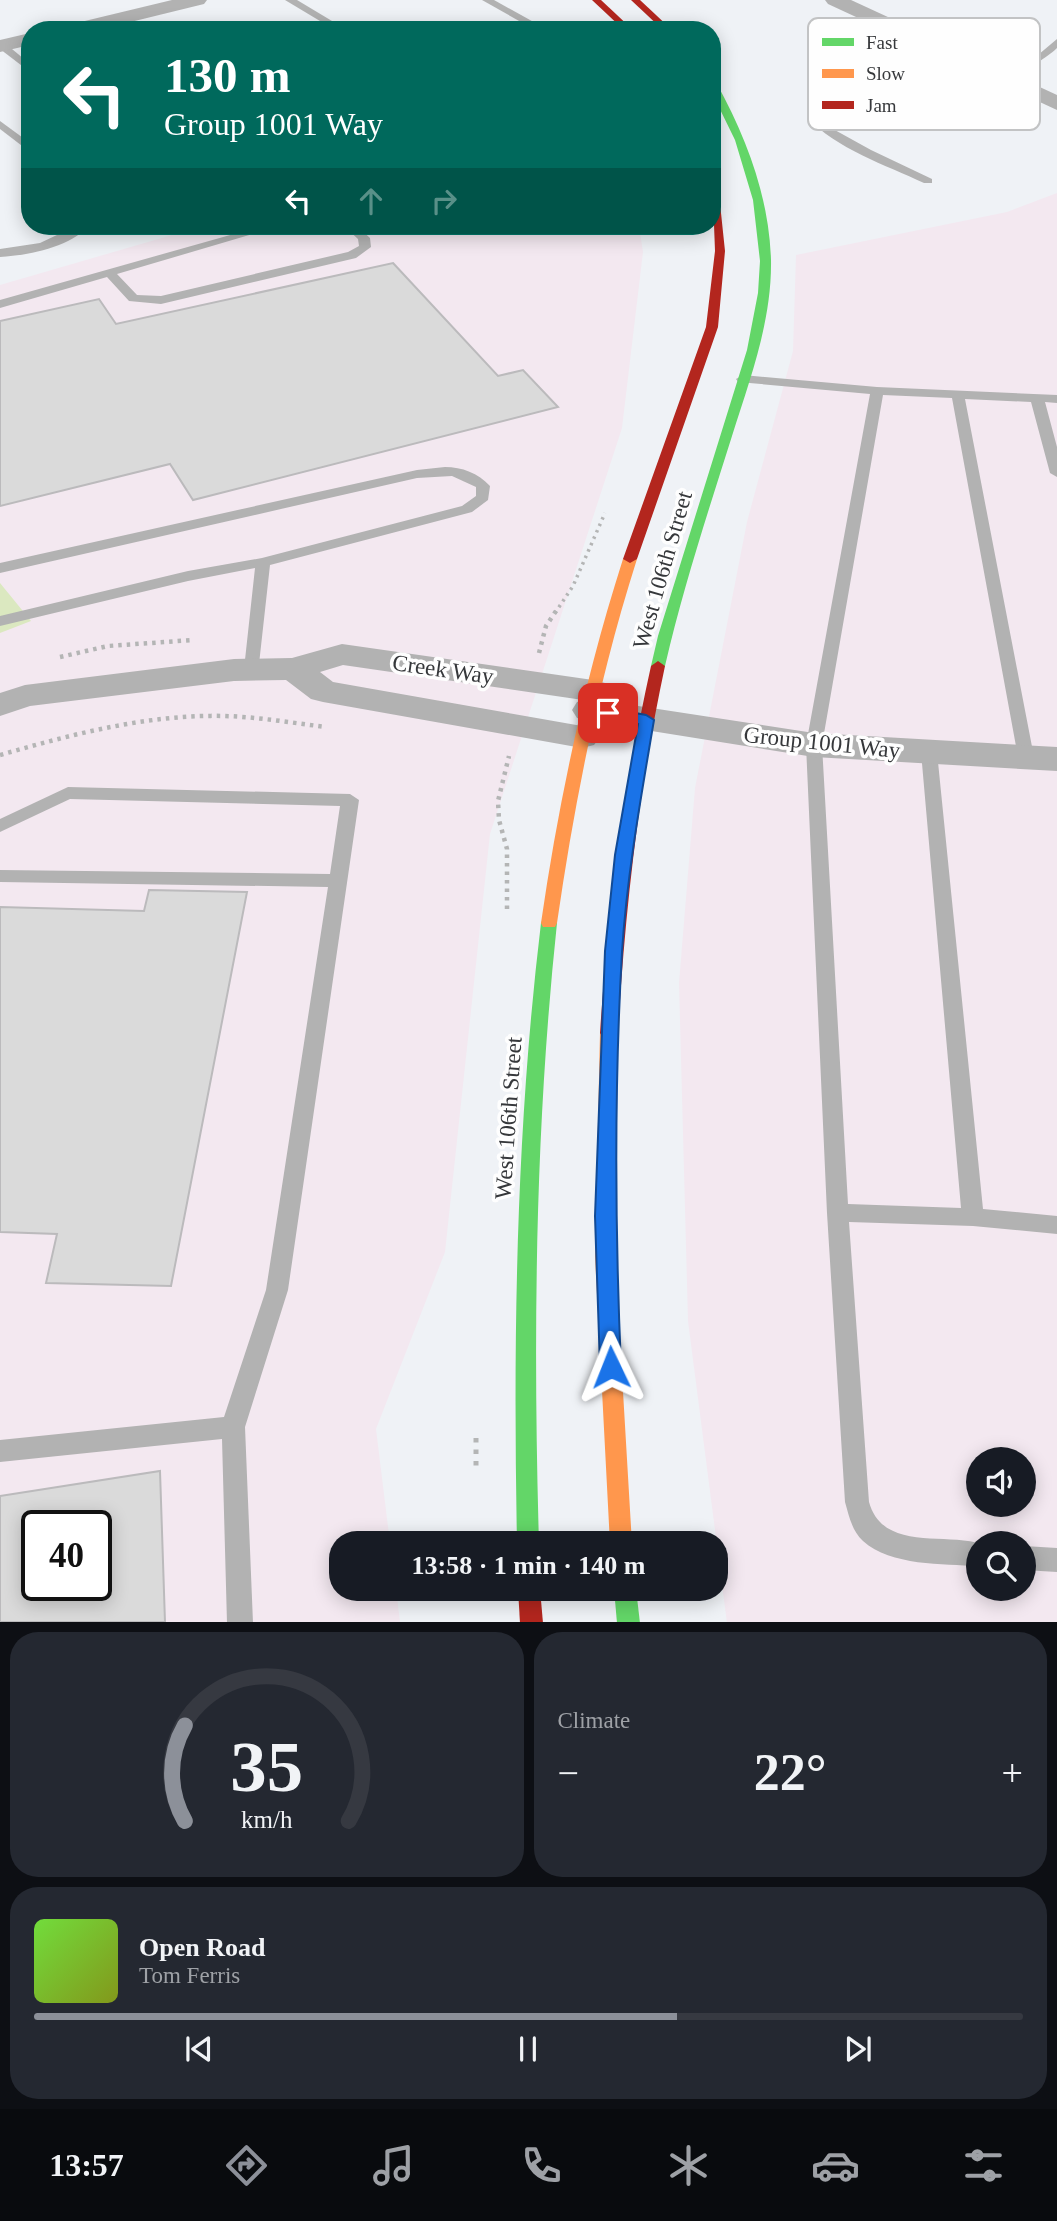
<!DOCTYPE html>
<meta charset="utf-8">
<style>
:root{--surface:#171b24;--page:#242831;--text:#f1f3f6;--muted:#9ea1a6;--line:#363941;--accent:#8c9099}
body{margin:0;font-family:Georgia,serif;background:var(--page);color:var(--text);height:100vh;display:flex;flex-direction:column;font-size:26px;white-space:nowrap}
*{box-sizing:border-box;margin:0}
p{font-size:23px;color:var(--muted)}
.icon{flex:none;width:38px;height:38px;fill:none;stroke:currentColor;stroke-width:2;stroke-linecap:round;stroke-linejoin:round}
.map{position:relative;height:1622px;overflow:hidden}
.drawer{display:flex;flex-direction:column;gap:10px;padding:10px;background:#0d0f14;flex:1}
.drawer>*{flex:none}
.guide{position:absolute;left:21px;top:21px;width:700px;height:214px;border-radius:28px;box-shadow:0 4px 18px #0003;background:#00695c;color:#fff;overflow:hidden}
.controls{position:absolute;left:966px;top:1447px;display:grid;gap:14px}
.controls a{display:grid;place-items:center;width:70px;height:70px;border-radius:50%;background:var(--surface);box-shadow:0 4px 18px #0003;font-size:35px}
.speed{position:absolute;left:21px;top:1510px;display:flex;gap:14px;font-size:35px;font-weight:700;text-align:center}
.speed>*{display:grid;place-content:center;width:91px;height:91px;border-radius:50%;background:var(--surface);box-shadow:0 4px 18px #0003;line-height:1}
.speed .limit{border:4px solid #111;border-radius:10px;background:#fff;color:#111}
.pin{position:absolute;display:grid;place-items:center;width:60px;height:60px;color:#fff;margin:-30px;border-radius:14px;box-shadow:0 4px 10px #0006}
.me{position:absolute;width:77px;margin:-38px;rotate:358deg;stroke-linejoin:round;filter:drop-shadow(0 0 5px #0008)}
.turn{display:flex;align-items:center;gap:24px;height:147px;padding:0 28px;font-size:32px}
.turn .icon{width:91px;height:91px;stroke-width:2.5}
.turn b{display:block;font-size:49px;line-height:60px}
.lanes{display:flex;align-items:center;height:66px;padding:0 28px;background:#0003;justify-content:center;gap:35px;direction:ltr}
.lanes .off{opacity:.35}
.big{font-size:52px;font-weight:700;line-height:1.1}
.drawer .widget{flex:1;display:flex;flex-direction:column;justify-content:center;gap:10px;min-width:0;padding:0 24px;border-radius:28px;background:var(--page)}
.drawer .dial{align-items:center;gap:0}
.dial svg{height:182px;overflow:visible;fill:none;stroke:var(--line);stroke-width:7;stroke-linecap:round;text-anchor:middle}
.dial text{fill:var(--text);stroke:none}
.song{display:flex;align-items:center;gap:21px}
.cover{width:84px;height:84px;border-radius:10px;background:linear-gradient(135deg,hsl(100 70% 55%),hsl(70 70% 35%))}
.played{height:7px;border-radius:4px;background:linear-gradient(90deg,var(--accent) 65%,var(--line) 65%)}
.keys{display:flex;justify-content:space-around;direction:ltr}
.heat{display:flex;justify-content:space-between;align-items:center;font-size:38px;direction:ltr}
.drawer .tiles{flex:1;display:grid;gap:10px;grid-template-columns:1fr 1fr}
.widget:last-child{grid-column:span 2}
.trip{position:absolute;left:329px;top:1531px;width:399px;height:70px;border-radius:28px;background:var(--surface);box-shadow:0 4px 18px #0003;font-weight:700;line-height:70px;text-align:center}
.tabs{display:flex;height:112px;justify-content:space-around;align-items:center;background:#090b0e;color:var(--muted)}
.tabs .icon{width:49px;height:49px}
.tabs .selected{color:var(--accent)}
.tabs b{font-size:32px;color:var(--text)}
.map>svg:first-child{display:block}
.commercial{fill:#f3e8f0;fill-rule:evenodd}
.green{fill:#dbe8c0}
.building{fill:#dadada;stroke:#bbbabc;stroke-width:2;fill-rule:evenodd}
.lines{fill:none;stroke-linecap:round;stroke-linejoin:round}
.path-far2{stroke:#b4b5b5;stroke-width:3.5;stroke-dasharray:2.5 4.5;stroke-linecap:butt}
.path-far1{stroke:#b4b5b5;stroke-width:4.5;stroke-dasharray:3.5 5;stroke-linecap:butt}
.path{stroke:#b4b5b5;stroke-width:5;stroke-dasharray:4.5 7;stroke-linecap:butt}
.lane{fill:#b2b2b2;fill-rule:evenodd}
.street{fill:#b2b2b2;fill-rule:evenodd}
.fast{fill:#63d668;fill-rule:evenodd}
.slow{fill:#ff974d;fill-rule:evenodd}
.jam{fill:#b3261e;fill-rule:evenodd}
.route{fill:#1a73e8;stroke:#114b97;stroke-width:2}
.labels{text-anchor:middle;stroke-width:7;stroke-linejoin:round;paint-order:stroke}
.street-label{font-size:23px;fill:#36383b;stroke:#fefefe}
.key{fill:#fefefe;stroke:#c2c3c4;stroke-width:2}
.key-label{font-size:19px;fill:#36383b}
</style>
<div class="map">
<svg width="1057" height="1623" viewBox="0 0 1057 1623">
<rect width="100%" height="100%" fill="#eff2f6"/>
<g class="commercial">
<path d="M 1057,193 L 1057,1622 L 727,1623 L 688,1321 L 679,983 L 695,788 L 747,522 L 793,351 L 796,255 L 1007,212 ZM 978,1460 L 1024,1460 L 1024,1505 L 978,1505 ZM 978,1544 L 1024,1544 L 1024,1589 L 978,1589 Z"/>
<path d="M 203,226 L 639,226 L 643,252 L 622,428 L 490,834 L 445,1252 L 376,1429 L 390,1543 L 341,1544 L 341,1589 L 396,1589 L 400,1622 L 0,1623 L 0,285 ZM 37,1526 L 96,1526 L 96,1586 L 37,1586 Z"/>
</g>
<polygon class="green" points="0,583 31,621 0,633"/>
<g class="building">
<polygon points="393,263 498,376 523,370 558,407 193,500 170,464 0,506 0,321 99,299 116,324"/>
<polygon points="149,890 247,892 171,1286 46,1283 57,1234 0,1232 0,907 144,911"/>
<path d="M 160,1471 L 165,1622 L 0,1622 L 0,1496 ZM 37,1526 L 96,1526 L 96,1586 L 37,1586 Z"/>
</g>
<g class="lines">
<polyline class="path-far2" points="555,613 573,586 605,513"/>
<g class="path-far1">
<polyline points="539,653 546,626 556,611"/>
<polyline points="60,657 108,646 193,640"/>
<path d="M 0,755 C 73,734 149,714 225,716 C 259,717 293,723 326,727"/>
<polyline points="507,909 507,849 499,820 498,801 509,756"/>
</g>
<polyline class="path" points="476,1438 476,1468"/>
<g class="lane">
<polygon points="285,0 297,0 347,30 335,30"/>
<polygon points="482,0 494,0 548,30 535,30"/>
<path d="M 1057,39 L 1057,48 C 1047,58 1006,85 994,77 L 1038,55 Z"/>
<polygon points="0,44 6,44 30,64 30,72 0,49"/>
<path d="M 954,55 L 963,57 L 850,91 L 818,106 L 817,116 L 833,129 L 871,150 L 932,179 L 932,183 L 924,183 C 886,165 836,149 807,117 L 809,102 L 842,87 Z"/>
<polygon points="0,121 30,143 30,152 0,129"/>
<path d="M 76,226 L 89,226 C 67,248 30,255 0,257 L 0,249 L 40,243 Z"/>
<polygon points="262,226 280,226 117,274 137,295 161,296 348,252 359,246 358,239 344,226 357,226 370,238 371,247 356,258 161,304 129,301 107,277 0,308 0,300"/>
<path d="M 743,375 L 877,387 L 1057,395 L 1057,403 L 1045,402 L 1057,447 L 1057,477 L 1050,473 L 1031,402 L 965,399 L 1034,757 L 1032,761 L 1020,761 L 1018,757 L 952,398 L 883,395 L 822,745 L 848,1204 L 961,1208 L 921,752 L 929,746 L 937,752 L 983,1209 L 1057,1216 L 1057,1234 L 973,1226 L 849,1222 L 869,1502 C 883,1552 945,1532 982,1544 L 978,1544 L 978,1566 C 943,1564 891,1566 863,1541 C 852,1531 849,1516 845,1502 L 827,1213 L 806,745 L 870,394 L 738,382 L 736,379 Z"/>
<path d="M 445,467 C 462,467 478,473 490,486 L 488,500 L 472,512 L 270,565 L 258,673 L 246,673 L 244,669 L 255,568 L 188,581 L 0,626 L 0,616 L 188,571 L 262,558 L 462,506 L 476,496 L 476,487 L 452,476 L 417,478 L 0,573 L 0,563 L 417,470 Z"/>
<polygon points="68,787 350,794 359,800 288,1290 245,1427 253,1623 227,1623 222,1439 0,1462 0,1440 224,1417 266,1290 328,887 0,882 0,870 330,874 340,806 70,799 0,832 0,819"/>
<polygon points="1024,1546 1057,1548 1057,1572 1024,1570"/>
</g>
<g class="street">
<polygon points="172,0 207,0 204,4 98,30 61,30 64,26"/>
<polygon points="825,0 851,0 1057,95 1057,110 828,4"/>
<polygon points="30,33 30,45 0,52 0,40"/>
<polygon points="342,644 593,680 605,683 610,691 605,699 599,700 814,733 1057,747 1057,771 814,757 589,721 577,718 572,710 577,702 583,700 343,665 320,672 333,682 582,726 594,729 600,737 594,745 582,748 323,702 311,699 286,680 234,681 30,706 0,716 0,693 25,685 234,659 292,658"/>
</g>
<g class="fast">
<path d="M 712,81 L 717,84 C 747,139 769,197 771,260 C 772,321 750,379 732,436 C 708,512 683,588 665,666 L 658,671 L 651,666 L 658,636 L 747,350 L 758,293 L 760,261 L 753,200 L 735,140 L 712,93 Z"/>
<path d="M 549,917 L 555,919 L 557,923 C 535,1130 533,1336 539,1544 L 517,1544 C 513,1336 516,1130 541,923 L 543,919 Z"/>
<polygon points="614,1589 636,1589 640,1623 617,1623"/>
</g>
<g class="slow">
<path d="M 630,555 L 637,559 C 599,678 575,799 557,923 L 555,927 L 543,927 L 541,923 C 559,799 585,678 623,559 Z"/>
<polygon points="609,1026 615,1028 618,1033 615,1256 632,1544 610,1544 595,1256 600,1033 603,1028"/>
</g>
<g class="jam">
<polygon points="592,0 601,0 633,30 624,30"/>
<polygon points="631,0 640,0 672,30 663,30"/>
<polygon points="712,172 717,175 725,251 718,327 637,559 630,563 623,559 706,327 715,251"/>
<path d="M 658,661 L 665,666 C 639,787 625,909 618,1033 L 615,1038 L 609,1040 L 603,1038 L 600,1033 C 608,909 624,787 651,666 Z"/>
<polygon points="518,1589 540,1589 543,1623 520,1623"/>
</g>
</g>
<path class="route" d="M 608,708 L 646,715 L 654,720 C 641,797 627,874 622,952 C 614,1091 615,1229 621,1367 L 618,1374 L 611,1377 L 603,1374 L 600,1367 L 595,1216 L 605,951 L 615,855 L 638,724 L 602,717 L 600,713 L 602,710 Z"/>
<g class="labels">
<g class="street-label">
<text transform="translate(662 570) rotate(-74)" y="8">West 106th Street</text>
<text transform="translate(443 669) rotate(8)" y="8">Creek Way</text>
<text transform="translate(822 742) rotate(6)" y="8">Group 1001 Way</text>
<text transform="translate(508 1118) rotate(-86)" y="8">West 106th Street</text>
</g>
</g>
<rect x="808" y="18" width="232" height="112" rx="10" class="key"/>
<rect x="822" y="38" width="32" height="8" fill="#63d668"/>
<rect x="822" y="69" width="32" height="9" fill="#ff974d"/>
<rect x="822" y="101" width="32" height="8" fill="#b3261e"/>
<g class="key-label">
<text x="866" y="49">Fast</text>
<text x="866" y="80">Slow</text>
<text x="866" y="112">Jam</text>
</g>
</svg>
<div class="controls">
<a><svg class="icon" aria-label="sound" viewBox="0 0 24 24"><path d="M4 9h4l5-4v14l-5-4H4zM17 9q2 3 0 6"/></svg></a>
<a><svg class="icon" aria-label="search" viewBox="0 0 24 24"><circle cx="10" cy="10" r="6"/><path d="M15 15l6 6"/></svg></a>
</div>
<div class="speed"><div class="limit">40</div></div>
<div class="pin" style="left:608px;top:713px;background:#d93025"><svg class="icon" aria-label="arrive" viewBox="0 0 24 24"><path d="M6 21V4h12l-3 4 3 4H6"/></svg></div>
<svg class="me" style="left:611px;top:1367px" viewBox="-20 -20 40 40"><path d="M0-17L14 15 0 8-14 15z" fill="#1a73e8" stroke="#fff" stroke-width="4"/></svg>
<div class="trip">13:58 · 1 min · 140 m</div>
<div class="guide">
<div class="turn"><svg class="icon" aria-label="left" viewBox="0 0 24 24"><path d="M17 20v-9H6M10 6l-5 5 5 5"/></svg><div><b>130 m</b>Group 1001 Way</div></div>
<div class="lanes"><svg class="icon" aria-label="left" viewBox="0 0 24 24"><path d="M17 20v-9H6M10 6l-5 5 5 5"/></svg><svg class="icon off" aria-label="ahead" viewBox="0 0 24 24"><path d="M12 20V5M6 11l6-6 6 6"/></svg><svg class="icon off" aria-label="right" viewBox="0 0 24 24"><path d="M7 20v-9h11M14 6l5 5-5 5"/></svg></div>
</div>
</div>
<section class="drawer">
<div class="tiles">
<div class="widget dial"><svg viewBox="0 0 100 80">
<path d="M14 69A42 42 0 1 1 86 69"/>
<path d="M14 69A42 42 0 0 1 14 27" stroke="#8c9099"/>
<text x="50" y="56" font-size="32" font-weight="700">35</text>
<text x="50" y="72" font-size="11">km/h</text>
</svg></div>
<div class="widget"><p>Climate</p>
<div class="heat"><a>−</a><b class="big">22°</b><a>+</a></div>
</div>
<div class="widget">
<div class="song"><i class="cover"></i><div><b>Open Road</b><p>Tom Ferris</p></div></div>
<div class="played"></div>
<div class="keys"><svg class="icon" aria-label="previous" viewBox="0 0 24 24"><path d="M18 5L8 12l10 7zM5 5v14"/></svg><svg class="icon" aria-label="pause" viewBox="0 0 24 24"><path d="M8 5v14M16 5v14"/></svg><svg class="icon" aria-label="next" viewBox="0 0 24 24"><path d="M6 5l10 7-10 7zM19 5v14"/></svg></div>
</div>
</div>
</section>
<nav class="tabs">
<b>13:57</b>
<svg class="icon selected" aria-label="directions" viewBox="0 0 24 24"><path d="M12 3l9 9-9 9-9-9zM9 14v-3h6M13 9l2 2-2 2"/></svg>
<svg class="icon" aria-label="music" viewBox="0 0 24 24"><path d="M9 18V5l10-2v13"/><circle cx="6" cy="18" r="3"/><circle cx="16" cy="16" r="3"/></svg>
<svg class="icon" aria-label="phone" viewBox="0 0 24 24"><path d="M5 4h4l2 5-3 2q2 4 5 5l2-3 5 2v4C11 20 4 13 5 4z"/></svg>
<svg class="icon" aria-label="climate" viewBox="0 0 24 24"><path d="M12 3v18M4 7l16 10M4 17L20 7"/></svg>
<svg class="icon" aria-label="car" viewBox="0 0 24 24"><path d="M5 17H2v-5l4-1 3-4h7l3 4 3 1v5h-3M9 17h6M6 11h13"/><circle cx="7" cy="17" r="2"/><circle cx="17" cy="17" r="2"/></svg>
<svg class="icon" aria-label="filters" viewBox="0 0 24 24"><path d="M4 7h16M4 17h16"/><circle cx="9" cy="7" r="2"/><circle cx="15" cy="17" r="2"/></svg>
</nav>
